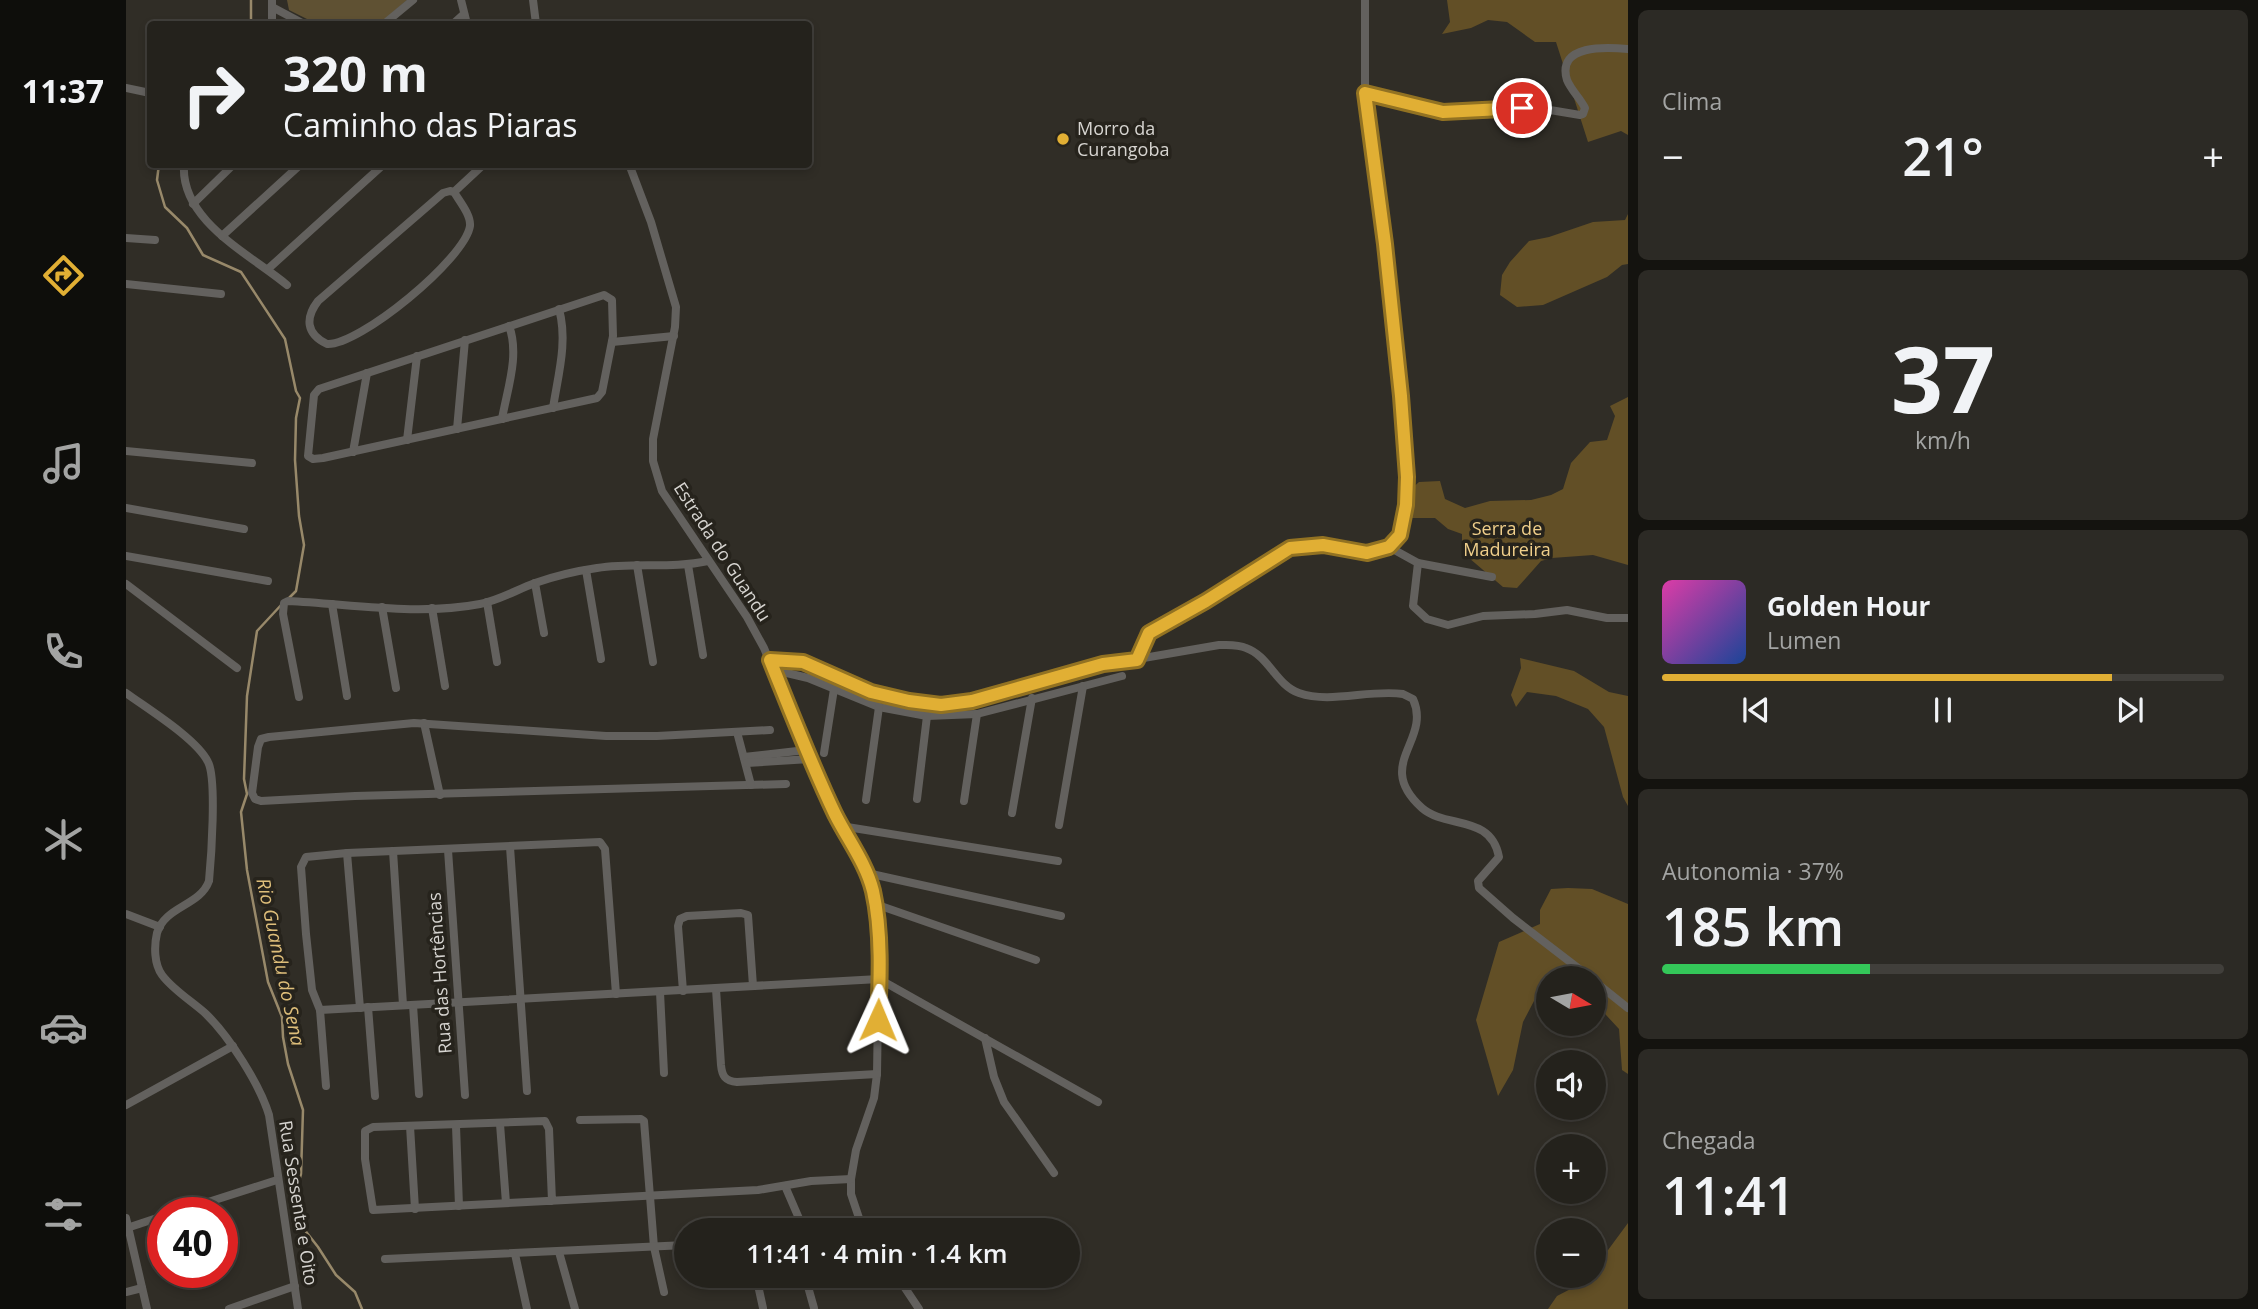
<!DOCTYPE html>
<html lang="pt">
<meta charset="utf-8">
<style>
:root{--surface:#24221c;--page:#2c2a25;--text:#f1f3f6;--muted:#a3a4a3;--line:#413f3b;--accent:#e1af34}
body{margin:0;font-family:"Open Sans",sans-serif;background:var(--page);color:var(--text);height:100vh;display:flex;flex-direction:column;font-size:26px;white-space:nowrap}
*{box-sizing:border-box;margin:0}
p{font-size:23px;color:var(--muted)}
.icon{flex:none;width:38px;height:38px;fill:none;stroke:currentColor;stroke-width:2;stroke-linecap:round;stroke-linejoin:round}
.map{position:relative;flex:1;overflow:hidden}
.sheet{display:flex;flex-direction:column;gap:10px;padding:10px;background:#14130f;width:630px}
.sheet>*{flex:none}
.top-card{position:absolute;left:21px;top:21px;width:665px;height:147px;border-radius:7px;box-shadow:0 4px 10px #0003,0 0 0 2px var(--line);background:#24221c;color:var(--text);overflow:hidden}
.needle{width:46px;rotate:100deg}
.tools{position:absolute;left:1410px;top:966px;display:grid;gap:14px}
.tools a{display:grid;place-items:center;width:70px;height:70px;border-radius:50%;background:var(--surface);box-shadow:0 4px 10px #0003,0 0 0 2px var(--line);font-size:35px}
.speed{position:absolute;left:21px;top:1197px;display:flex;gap:14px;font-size:35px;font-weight:700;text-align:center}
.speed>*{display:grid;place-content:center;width:91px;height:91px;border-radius:50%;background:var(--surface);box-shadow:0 4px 10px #0003,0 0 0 2px var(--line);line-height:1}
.speed .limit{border:10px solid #d22;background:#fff;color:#111}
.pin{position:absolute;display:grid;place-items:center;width:60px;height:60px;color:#fff;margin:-30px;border:4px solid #fff;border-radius:50%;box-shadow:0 2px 7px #0007}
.me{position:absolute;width:77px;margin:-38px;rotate:1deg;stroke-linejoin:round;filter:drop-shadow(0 0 5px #0008)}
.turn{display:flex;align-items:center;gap:24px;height:147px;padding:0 21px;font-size:32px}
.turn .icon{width:91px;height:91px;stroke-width:2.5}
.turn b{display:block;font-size:49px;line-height:60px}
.big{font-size:52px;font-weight:600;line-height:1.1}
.sheet .widget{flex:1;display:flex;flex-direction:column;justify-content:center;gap:10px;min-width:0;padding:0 24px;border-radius:10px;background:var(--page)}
.sheet .dial{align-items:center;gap:0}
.dial b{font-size:91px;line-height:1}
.song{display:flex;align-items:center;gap:21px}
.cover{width:84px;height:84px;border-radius:10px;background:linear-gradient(135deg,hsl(320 70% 55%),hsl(220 70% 35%))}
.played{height:7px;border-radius:4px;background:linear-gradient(90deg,var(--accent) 80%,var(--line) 80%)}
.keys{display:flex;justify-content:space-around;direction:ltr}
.heat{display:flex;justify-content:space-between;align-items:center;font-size:38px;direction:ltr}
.charge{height:10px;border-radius:5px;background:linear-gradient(90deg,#34c759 37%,var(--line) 0)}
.trip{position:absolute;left:548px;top:1218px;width:406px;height:70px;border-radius:35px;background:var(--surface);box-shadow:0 4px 10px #0003,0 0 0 2px var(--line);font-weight:600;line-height:70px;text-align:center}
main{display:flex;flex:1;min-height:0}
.dock{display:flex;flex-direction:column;width:126px;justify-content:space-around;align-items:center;background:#0e0e0b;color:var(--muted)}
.dock .icon{width:49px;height:49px}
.dock .active{color:var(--accent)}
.dock b{font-size:32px;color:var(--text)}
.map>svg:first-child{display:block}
.green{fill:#5f5133}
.forest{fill:#624f26}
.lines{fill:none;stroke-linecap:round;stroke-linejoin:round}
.stream{stroke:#98896a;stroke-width:2.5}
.minor{stroke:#63615e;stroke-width:8}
.route-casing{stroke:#927222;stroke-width:18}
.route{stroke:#e1af34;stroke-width:12}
.poi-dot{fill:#e1af34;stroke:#26231c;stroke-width:2.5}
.labels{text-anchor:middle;stroke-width:7;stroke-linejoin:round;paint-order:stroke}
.poi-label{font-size:18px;fill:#d6d4d0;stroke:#26231c;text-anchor:start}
.park-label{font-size:18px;fill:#f0cf8b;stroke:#26231c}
.street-label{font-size:18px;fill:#d6d4d0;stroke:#26231c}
.water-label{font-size:19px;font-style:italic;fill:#debe7a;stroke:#26231c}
</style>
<main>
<nav class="dock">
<b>11:37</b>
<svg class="icon active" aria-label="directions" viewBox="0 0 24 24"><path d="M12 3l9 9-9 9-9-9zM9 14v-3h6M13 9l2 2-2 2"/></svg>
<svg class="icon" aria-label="music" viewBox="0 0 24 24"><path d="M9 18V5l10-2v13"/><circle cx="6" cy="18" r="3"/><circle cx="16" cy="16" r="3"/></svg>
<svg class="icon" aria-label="phone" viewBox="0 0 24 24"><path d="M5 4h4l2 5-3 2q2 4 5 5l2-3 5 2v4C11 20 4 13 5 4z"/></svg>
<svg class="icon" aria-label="climate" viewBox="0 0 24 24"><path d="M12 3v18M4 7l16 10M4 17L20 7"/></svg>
<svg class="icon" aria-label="car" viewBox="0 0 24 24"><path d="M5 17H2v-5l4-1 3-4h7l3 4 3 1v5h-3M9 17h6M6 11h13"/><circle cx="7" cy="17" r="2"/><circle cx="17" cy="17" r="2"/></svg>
<svg class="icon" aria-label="filters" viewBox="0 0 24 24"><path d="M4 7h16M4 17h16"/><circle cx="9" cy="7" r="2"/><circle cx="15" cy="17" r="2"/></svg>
</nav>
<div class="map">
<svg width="1502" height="1309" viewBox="0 0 1502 1309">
<rect width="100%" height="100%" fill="#302d26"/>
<polygon class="green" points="161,0 281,0 253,24 191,24 163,10"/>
<g class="forest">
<polygon points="1321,0 1502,0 1502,135 1495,131 1462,142 1430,42 1409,42 1381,22 1362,20 1345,28 1316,34 1324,22"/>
<polygon points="1502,214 1502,264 1496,265 1481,277 1417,305 1391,307 1374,295 1376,275 1384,262 1403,241 1423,237 1467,222 1499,220"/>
<polygon points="1502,397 1502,565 1467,555 1426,558 1415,561 1391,588 1377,587 1336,552 1336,534 1322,529 1309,518 1282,518 1284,490 1293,482 1314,481 1319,499 1339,508 1364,501 1405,500 1425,495 1437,489 1445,463 1464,442 1481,440 1489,416 1484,406"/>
<polygon points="1394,658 1448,671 1483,692 1502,696 1502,806 1497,797 1478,727 1462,709 1430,696 1401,692 1390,707 1385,695 1395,668"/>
<polygon points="1442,888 1466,889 1502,904 1502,1074 1496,1070 1493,1029 1468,1002 1468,978 1423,978 1423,999 1408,1001 1397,1022 1387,1070 1372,1096 1350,1020 1373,942 1414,924 1414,910 1425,889"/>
<polygon points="1502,1223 1502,1309 1422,1309 1431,1296 1458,1282 1463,1276 1468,1276 1468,1269"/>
</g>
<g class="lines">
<g class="stream">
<polyline points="125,0 125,24"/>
<polyline points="33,164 31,180 39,207 61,228 77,255 115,272 159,339 170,391 174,398 170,418 169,460 173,516 178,545 170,591 162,599"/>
<polyline points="157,603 131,631 121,696 118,779 121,794 115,812 121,870 142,982 156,1017 157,1037 162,1064 177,1110 175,1174 168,1200 174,1224 192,1247 210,1275 229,1292 236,1309"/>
</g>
<g class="minor">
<polyline points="335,0 341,24"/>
<polyline points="407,0 410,24"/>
<polyline points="148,8 178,24"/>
<polyline points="146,24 146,0"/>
<polyline points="258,24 287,0"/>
<polyline points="327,24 338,14"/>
<polyline points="0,88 24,93"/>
<path d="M 1239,93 L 1317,112 L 1418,109 L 1454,115 L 1457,114 L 1459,108 C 1454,98 1445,90 1441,80 C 1430,44 1481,47 1502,49"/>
<path d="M 58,164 C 54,221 124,254 161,285"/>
<polyline points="503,164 525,222 550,307 549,327 527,439 527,461 536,491 621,617 638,648 680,750 715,826 738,867 746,888 753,949 751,1074 748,1098 730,1150 725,1179 725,1194 737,1230"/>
<path d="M 328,192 C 334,202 345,215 344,226 C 339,259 233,346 201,344 C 180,334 179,318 192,301 L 317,193 L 324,191 L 328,192 L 358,164"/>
<polyline points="67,204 108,164"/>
<polyline points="96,236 175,164"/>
<polyline points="0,238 29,240"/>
<polyline points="142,269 258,164"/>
<polyline points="0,284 95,294"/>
<polygon points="478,295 486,300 487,336 476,392 471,398 197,458 187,459 182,456 188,395 193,389"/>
<polyline points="486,342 548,336"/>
<path d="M 427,408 C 432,375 442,342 433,309"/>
<path d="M 376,419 C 381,390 394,355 383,326"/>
<polyline points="331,429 339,340"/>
<polyline points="281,440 291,356"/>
<polyline points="0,451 126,463"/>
<polyline points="227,452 241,373"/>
<polyline points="0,508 118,529"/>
<polyline points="1263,547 1292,563 1287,606 1301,619 1322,625 1357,616 1409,614 1441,610 1481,618 1502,618"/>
<polyline points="0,556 142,581"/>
<polyline points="1292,563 1366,577"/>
<polyline points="511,565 527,662"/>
<polyline points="562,565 577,655"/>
<polyline points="460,570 475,659"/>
<polyline points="409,583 418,633"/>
<polyline points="0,584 111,668"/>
<polyline points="361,602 371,662"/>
<polyline points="206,604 221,696"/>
<polyline points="256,607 270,688"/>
<polyline points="306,608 319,686"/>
<polyline points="1011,660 1023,633 1080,601 1157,552 1171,546 1182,545 1211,547 1242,553 1251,551 1269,543 1277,525 1281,477 1275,396 1259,244 1239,93 1239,0"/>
<path d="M 644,661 L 677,662 L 745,692 L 783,701 L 815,705 L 846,701 L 977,665 L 1093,645 C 1102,645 1112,644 1120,648 C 1143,656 1150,685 1173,693 C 1204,704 1244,689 1277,694 L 1287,699 C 1306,741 1247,764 1296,808 C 1320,829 1365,814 1373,857 L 1352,881 L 1353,888 L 1387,918 L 1465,978"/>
<polyline points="648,670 682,678 753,707 801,716 851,714 996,676"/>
<path d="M 0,693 C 22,709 71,739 82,762 C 91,779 85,860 83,881 C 74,906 39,906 31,933 C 28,946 28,964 36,975 C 47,990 67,1002 80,1014 C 103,1036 134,1085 143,1115 L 172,1309"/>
<path d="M 173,697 L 157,614 L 158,603 L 162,601 C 225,604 292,616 354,604 C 374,600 390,590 409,583 C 429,576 450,571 471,568 C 508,562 545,569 582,561"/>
<polyline points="298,723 314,795"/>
<polyline points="644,730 531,736 480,736 288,723 143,737 135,739 132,747 126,793 129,799 135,801 229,796 660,784"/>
<polyline points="611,732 625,785"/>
<polyline points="698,753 708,689"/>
<polyline points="618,757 680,750"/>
<polyline points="621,763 684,759"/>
<polyline points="791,799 801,716"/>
<polyline points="740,800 753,707"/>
<polyline points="838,801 851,714"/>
<polyline points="886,813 906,698"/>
<polyline points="933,825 957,686"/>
<polyline points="715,826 932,861"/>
<polyline points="384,847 401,1091"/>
<polyline points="322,850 339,1095"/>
<polyline points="267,851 277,1005"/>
<polyline points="221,853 234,1008"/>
<polyline points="741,873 935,916"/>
<polyline points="749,904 910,960"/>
<polyline points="0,914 34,927"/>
<polyline points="1468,981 1502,1008"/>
<path d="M 590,989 L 595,1065 C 596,1076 599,1081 611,1082 L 751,1074"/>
<polyline points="557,991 552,926 554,919 561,916 615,913 622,915 627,986"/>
<polyline points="534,992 538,1073"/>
<polyline points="287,1005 293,1094"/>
<polyline points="242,1007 249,1096"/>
<polyline points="194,1010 753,979 972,1102"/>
<polyline points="859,1038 868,1077 878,1102 928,1173"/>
<polyline points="200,1086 194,1010 186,990 180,934 175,867 180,857 221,853 474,842 479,849 490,994"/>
<polyline points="0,1105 107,1046"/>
<polyline points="454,1120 515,1119 518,1121 528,1247 538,1292"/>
<polyline points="374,1124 380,1203"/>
<polyline points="284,1126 289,1209"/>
<polyline points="330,1126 333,1206"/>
<polyline points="659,1186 678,1230"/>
<polyline points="426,1201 423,1129 419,1121 247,1127 239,1131 239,1159 247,1210 632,1190 685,1181 725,1179"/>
<polyline points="48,1213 151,1180"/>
<polyline points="0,1218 21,1309"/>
<polyline points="4,1227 37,1216"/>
<polyline points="433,1252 449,1309"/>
<polyline points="389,1254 401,1309"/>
<polyline points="259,1259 560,1245"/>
<polyline points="630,1276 637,1308"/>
<polyline points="679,1276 688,1308"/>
<polyline points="771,1276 793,1309"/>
<polyline points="0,1292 16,1288"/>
<polyline points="103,1309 169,1286"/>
</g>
</g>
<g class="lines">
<g class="route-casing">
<path id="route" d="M 752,1020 C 754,980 756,931 747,891 C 740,863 722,840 709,814 C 685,764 665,712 644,660 L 677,662 L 745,692 L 783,701 L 815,705 L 846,701 L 977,664 L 1011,660 L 1023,633 L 1080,601 L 1164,548 L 1197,545 L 1241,553 L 1263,547 L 1274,535 L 1280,505 L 1281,477 L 1275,396 L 1259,244 L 1239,93 L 1317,112 L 1396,108"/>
</g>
<use href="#route" class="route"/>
</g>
<circle class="poi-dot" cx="937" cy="139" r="7"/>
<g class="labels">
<g class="poi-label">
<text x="951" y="135">Morro da<tspan x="951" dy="21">Curangoba</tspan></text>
</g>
<g class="park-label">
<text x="1381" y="535">Serra de<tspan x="1381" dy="21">Madureira</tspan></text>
</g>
<g class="street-label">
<text transform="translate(596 552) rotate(57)" y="6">Estrada do Guandu</text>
<text transform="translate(314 973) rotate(-94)" y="6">Rua das Hortências</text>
<text transform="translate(172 1203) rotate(81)" y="6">Rua Sessenta e Oito</text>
</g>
<g class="water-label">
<text transform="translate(155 962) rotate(78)" y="7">Rio Guandu do Sena</text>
</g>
</g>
</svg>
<div class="tools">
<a><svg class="needle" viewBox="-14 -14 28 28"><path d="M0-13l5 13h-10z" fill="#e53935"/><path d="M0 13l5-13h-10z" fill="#a3a4a3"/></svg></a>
<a><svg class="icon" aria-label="sound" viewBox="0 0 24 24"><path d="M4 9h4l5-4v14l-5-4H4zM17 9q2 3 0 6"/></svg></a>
<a>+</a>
<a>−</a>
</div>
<div class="speed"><div class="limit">40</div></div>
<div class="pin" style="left:1396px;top:108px;background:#d93025"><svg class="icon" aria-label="arrive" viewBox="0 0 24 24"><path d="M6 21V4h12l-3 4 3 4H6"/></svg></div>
<svg class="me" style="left:752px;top:1020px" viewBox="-20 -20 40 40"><path d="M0-17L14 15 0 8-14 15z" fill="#e1af34" stroke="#fff" stroke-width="4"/></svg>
<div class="trip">11:41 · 4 min · 1.4 km</div>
<div class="top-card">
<div class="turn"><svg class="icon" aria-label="right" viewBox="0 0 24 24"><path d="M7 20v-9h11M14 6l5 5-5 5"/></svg><div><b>320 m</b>Caminho das Piaras</div></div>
</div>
</div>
<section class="sheet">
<div class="widget"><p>Clima</p>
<div class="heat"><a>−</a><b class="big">21°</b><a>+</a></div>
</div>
<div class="widget dial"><b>37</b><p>km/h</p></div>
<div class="widget">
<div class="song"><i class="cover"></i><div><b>Golden Hour</b><p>Lumen</p></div></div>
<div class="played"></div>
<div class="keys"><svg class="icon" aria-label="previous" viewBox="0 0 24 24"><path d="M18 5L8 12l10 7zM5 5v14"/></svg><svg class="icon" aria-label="pause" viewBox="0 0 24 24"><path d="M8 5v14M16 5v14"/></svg><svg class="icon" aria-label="next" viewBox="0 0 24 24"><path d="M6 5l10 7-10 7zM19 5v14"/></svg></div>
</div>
<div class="widget"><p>Autonomia · 37%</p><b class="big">185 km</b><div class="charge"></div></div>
<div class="widget"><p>Chegada</p><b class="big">11:41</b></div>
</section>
</main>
